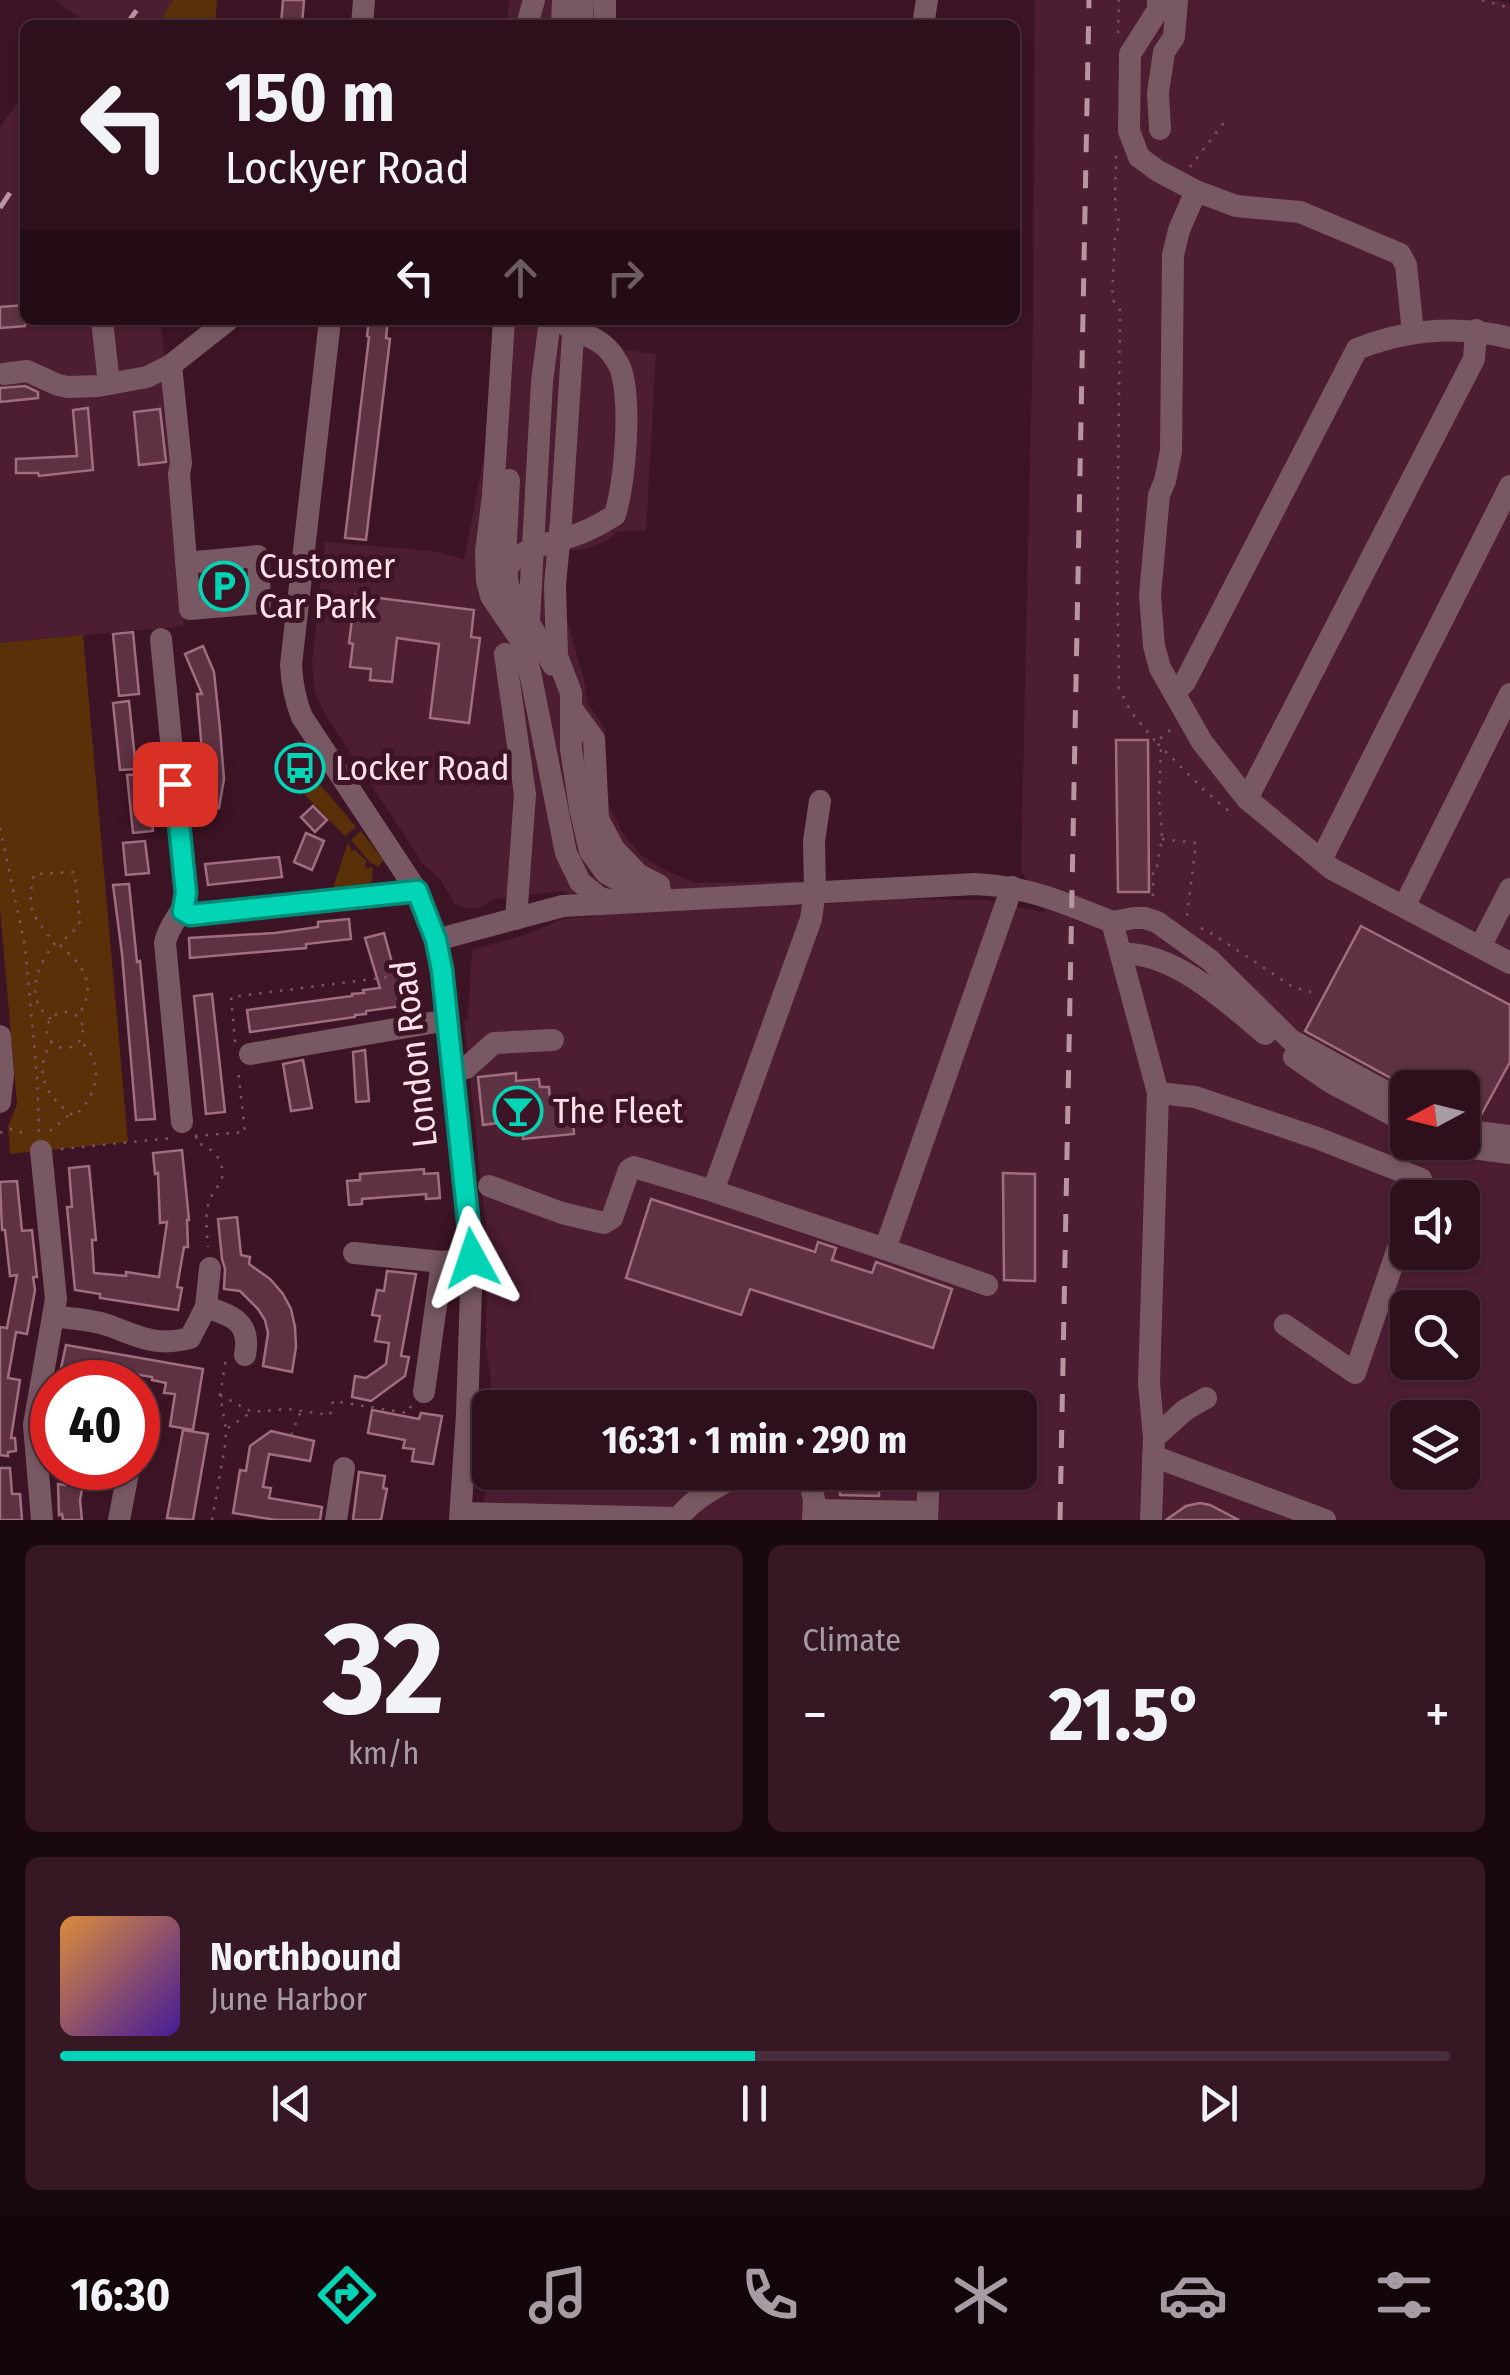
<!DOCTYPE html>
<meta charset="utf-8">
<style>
:root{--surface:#2e0f1c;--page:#361825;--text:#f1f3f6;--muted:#a79ca3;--line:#492f3b;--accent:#01d5b6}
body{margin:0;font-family:"Fira Sans Condensed",sans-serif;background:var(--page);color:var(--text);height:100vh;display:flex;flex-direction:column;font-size:38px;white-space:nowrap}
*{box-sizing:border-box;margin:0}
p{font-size:32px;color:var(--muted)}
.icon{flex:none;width:55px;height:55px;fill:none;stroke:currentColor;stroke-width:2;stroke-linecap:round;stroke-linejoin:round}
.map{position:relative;height:1520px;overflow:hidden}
.side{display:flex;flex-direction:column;gap:25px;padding:25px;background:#19080f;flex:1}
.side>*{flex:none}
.hud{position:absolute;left:20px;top:20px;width:1000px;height:305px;border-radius:15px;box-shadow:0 2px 8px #0004,0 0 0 2px var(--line);background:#2e0f1c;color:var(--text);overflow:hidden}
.needle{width:65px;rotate:263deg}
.buttons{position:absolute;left:1390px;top:1070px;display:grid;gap:20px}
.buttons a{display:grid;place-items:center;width:90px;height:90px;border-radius:15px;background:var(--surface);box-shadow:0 2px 8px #0004,0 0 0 2px var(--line);font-size:50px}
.speed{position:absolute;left:30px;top:1360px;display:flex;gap:20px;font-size:50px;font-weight:700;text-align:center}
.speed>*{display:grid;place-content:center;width:130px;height:130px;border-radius:50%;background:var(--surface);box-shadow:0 2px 8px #0004,0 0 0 2px var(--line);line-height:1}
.speed .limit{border:15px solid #d22;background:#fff;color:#111}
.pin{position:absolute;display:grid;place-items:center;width:85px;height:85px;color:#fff;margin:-42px;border-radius:20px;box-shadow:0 5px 15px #0006}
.me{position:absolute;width:110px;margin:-55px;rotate:355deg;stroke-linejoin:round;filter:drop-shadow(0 0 8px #0008)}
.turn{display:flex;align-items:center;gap:35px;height:210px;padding:0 40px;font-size:45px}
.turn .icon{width:130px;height:130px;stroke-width:2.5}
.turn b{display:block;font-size:70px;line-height:85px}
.lanes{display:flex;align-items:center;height:95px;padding:0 40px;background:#0003;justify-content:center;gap:50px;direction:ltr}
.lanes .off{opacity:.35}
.big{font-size:75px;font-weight:700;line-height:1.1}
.side .card{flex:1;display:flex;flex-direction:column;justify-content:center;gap:15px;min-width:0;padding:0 35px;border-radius:15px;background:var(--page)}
.side .dial{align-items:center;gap:0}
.dial b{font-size:130px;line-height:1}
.song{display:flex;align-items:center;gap:30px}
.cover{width:120px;height:120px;border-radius:15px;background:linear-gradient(135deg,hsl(30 70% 55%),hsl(260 70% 35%))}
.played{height:10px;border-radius:5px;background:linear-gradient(90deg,var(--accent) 50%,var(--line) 50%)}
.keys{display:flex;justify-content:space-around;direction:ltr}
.heat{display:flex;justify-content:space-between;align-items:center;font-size:55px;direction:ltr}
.side .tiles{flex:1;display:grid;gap:25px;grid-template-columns:1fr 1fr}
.card:last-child{grid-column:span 2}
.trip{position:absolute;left:472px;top:1390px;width:565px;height:100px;border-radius:15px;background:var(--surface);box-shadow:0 2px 8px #0004,0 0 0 2px var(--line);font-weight:700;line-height:100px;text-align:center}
.menu{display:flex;height:160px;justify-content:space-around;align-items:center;background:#12060b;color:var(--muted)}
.menu .icon{width:70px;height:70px}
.menu .selected{color:var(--accent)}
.menu b{font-size:45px;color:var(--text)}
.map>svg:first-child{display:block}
.built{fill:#4d1d31;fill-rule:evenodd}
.green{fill:#5a3009}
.building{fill:#5e3242;stroke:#9f6e7f;stroke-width:2.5}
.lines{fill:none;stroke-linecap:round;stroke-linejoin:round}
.path{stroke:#7a5564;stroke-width:2.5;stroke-dasharray:2.5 8;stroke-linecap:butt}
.minor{stroke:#785862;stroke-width:22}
.rail{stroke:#b795a1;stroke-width:5;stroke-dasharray:18 18;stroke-linecap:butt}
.route-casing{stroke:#018a76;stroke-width:25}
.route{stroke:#01d5b6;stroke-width:18}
.labels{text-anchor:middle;stroke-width:10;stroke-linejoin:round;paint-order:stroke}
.poi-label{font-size:35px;fill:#fde0e9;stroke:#3d1425;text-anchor:start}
.street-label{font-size:35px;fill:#fde0e9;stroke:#3d1425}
</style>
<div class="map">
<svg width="1510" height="1520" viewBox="0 0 1510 1520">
<rect width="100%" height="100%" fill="#3d1425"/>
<g class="built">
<polygon points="55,0 173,0 158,25 76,25 80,18"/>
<polygon points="509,0 613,0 613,25 507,25"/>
<path d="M 1035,0 L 1495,0 L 1510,4 L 1510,1520 L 483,1520 L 491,1382 L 486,1345 L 487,1239 L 464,1022 L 468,1018 L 472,950 L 524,935 L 563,919 L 596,916 L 564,891 L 495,899 L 480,907 L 467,909 L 455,904 L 439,878 L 423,864 L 326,716 L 315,693 L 312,663 L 325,542 L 432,551 L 464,559 L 485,452 L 494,320 L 581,320 L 603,330 L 625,350 L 656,354 L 646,531 L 619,531 L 604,542 L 586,549 L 563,551 L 565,613 L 585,684 L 588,703 L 605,729 L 609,806 L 622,832 L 642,856 L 664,870 L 696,883 L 798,881 L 797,906 L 896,899 L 987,900 L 1046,913 L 1021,870 L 1033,328 ZM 1408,1088 L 1462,1088 L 1462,1142 L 1408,1142 ZM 1408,1198 L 1462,1198 L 1462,1252 L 1408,1252 ZM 1408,1308 L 1462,1308 L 1462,1362 L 1408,1362 ZM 490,1408 L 1020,1408 L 1020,1472 L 490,1472 ZM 1408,1418 L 1462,1418 L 1462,1472 L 1408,1472 Z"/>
<polygon points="25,93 25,320 160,320 168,383 184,626 0,643 0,127"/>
</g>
<g class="green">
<polygon points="173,0 217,0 215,25 158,25"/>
<polygon points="83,635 128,1142 10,1154 8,1127 17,1104 0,908 0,643"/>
<polygon points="293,763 304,773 312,775 356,827 345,836 278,767"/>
<polygon points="361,831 383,860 379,867 370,862 351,840"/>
<polygon points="348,842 352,851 355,850 367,862 364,865 368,869 371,866 373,869 372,881 369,884 333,888"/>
</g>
<g class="building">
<polygon points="283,0 304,0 302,25 281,25"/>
<polygon points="25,305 25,326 0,328 0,307"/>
<polygon points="369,320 388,320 386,338 390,339 366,540 345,538 369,337 367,336"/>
<polygon points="25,386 38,392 38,398 0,402 0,388"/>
<polygon points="88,408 93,470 39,476 38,473 16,473 16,459 77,456 73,410"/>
<polygon points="160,409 166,462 139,465 134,412"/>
<polygon points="355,595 474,610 471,637 480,638 469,723 430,718 439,644 397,638 392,682 370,680 371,669 350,667 353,644 349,643"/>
<polygon points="133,632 139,694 119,696 113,634"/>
<polygon points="203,646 214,672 220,729 224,779 219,808 198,804 204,773 197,694 202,694 185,654"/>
<polygon points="129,701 136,769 120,770 113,703"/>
<polygon points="1116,740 1148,740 1149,892 1118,892"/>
<polygon points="147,774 153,831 133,833 127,775"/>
<polygon points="313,806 327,820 315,832 301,817"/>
<polygon points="306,833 324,841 312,870 294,862"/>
<polygon points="145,841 149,873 126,875 123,843"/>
<polygon points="279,857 282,877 208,885 205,864"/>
<polygon points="129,884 137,962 140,961 155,1119 136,1120 122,954 113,885"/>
<polygon points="349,919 351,939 306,944 306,948 190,958 189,938 275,933 318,927 318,922"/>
<polygon points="1361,926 1510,1005 1510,1062 1480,1117 1462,1115 1462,1088 1409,1088 1305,1031"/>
<polygon points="384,933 396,977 398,977 402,1006 366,1011 366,1014 355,1015 355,1017 250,1032 247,1010 352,996 352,994 364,993 363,990 380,988 365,938"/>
<polygon points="212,994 225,1112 206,1114 194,996"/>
<polygon points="365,1050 369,1101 356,1102 353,1052"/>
<polygon points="303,1060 312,1108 291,1111 283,1064"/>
<polygon points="516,1073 516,1081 539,1079 540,1087 549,1087 550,1099 553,1101 571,1099 574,1134 523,1139 522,1124 499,1126 498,1123 483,1125 478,1077"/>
<polygon points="182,1150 189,1220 187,1220 188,1247 184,1247 177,1287 182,1288 178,1310 100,1298 100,1294 75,1290 67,1207 72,1207 69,1168 89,1166 96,1240 92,1240 94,1273 126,1276 126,1272 159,1277 167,1222 160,1223 158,1173 155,1174 153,1153"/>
<polygon points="424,1169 424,1174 438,1173 440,1198 426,1199 426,1194 362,1199 362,1204 349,1205 347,1181 360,1180 360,1174"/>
<polygon points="1003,1173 1035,1174 1035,1281 1004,1280"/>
<polygon points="17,1181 22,1231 32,1230 37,1277 33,1277 35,1290 27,1334 16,1332 8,1378 20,1380 11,1438 15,1438 16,1451 8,1452 8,1456 0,1455 0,1327 7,1328 17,1275 10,1276 5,1230 2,1230 0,1182"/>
<polygon points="651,1199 815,1252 818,1242 836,1248 832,1260 872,1273 876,1262 952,1289 933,1348 750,1289 741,1315 626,1278"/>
<polygon points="237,1217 241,1255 250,1257 249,1264 270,1279 283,1294 291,1309 295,1327 296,1347 292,1372 263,1366 268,1333 265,1320 258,1309 240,1291 224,1289 225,1269 222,1259 218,1219"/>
<polygon points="387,1271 416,1274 401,1356 409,1357 405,1376 371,1401 352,1397 355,1376 366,1378 386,1364 389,1343 375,1341 380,1316 372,1315 377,1290 384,1291"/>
<polygon points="66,1345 203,1369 193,1430 170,1426 175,1394 164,1393 166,1383 152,1380 152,1377 110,1370 109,1373 95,1370 93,1380 82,1378 81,1382 58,1382"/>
<polygon points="372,1410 419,1419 421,1413 442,1416 433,1464 412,1461 414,1449 403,1448 405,1440 368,1433"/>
<polygon points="183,1430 208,1434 193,1520 167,1518"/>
<polygon points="271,1431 314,1441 310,1461 269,1454 263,1487 271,1488 269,1498 322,1507 320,1520 276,1520 233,1513 240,1470 246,1471 250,1446"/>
<polygon points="0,1468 10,1468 12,1494 20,1494 22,1520 0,1520"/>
<polygon points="68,1468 86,1468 80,1500 82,1520 63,1520 62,1514 59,1515 58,1484 65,1485"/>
<polygon points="359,1472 385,1476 383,1488 387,1489 381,1520 353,1520"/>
<polygon points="840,1488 879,1489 879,1496 840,1495"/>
<polygon points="1200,1503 1210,1505 1239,1520 1166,1520 1186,1506"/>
</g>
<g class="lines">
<g class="path">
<polyline points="1482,0 1510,8"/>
<polyline points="1118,33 1119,0"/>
<polyline points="1116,156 1115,207 1120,226 1115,233 1112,299 1120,310 1117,565 1119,688 1131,712 1156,742"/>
<polyline points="1190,167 1228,117"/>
<polyline points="1170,730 1156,742 1204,790 1231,813"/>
<polyline points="0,828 25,946 37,1076 39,1133"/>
<polyline points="1162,839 1196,843 1187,916"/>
<polyline points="1153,896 1153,869 1157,867 1162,837 1159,800 1161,748"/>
<polyline points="1201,928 1208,931 1293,987 1311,992"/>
<path d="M 55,945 C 33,913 26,914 34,874 L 74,872 L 80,918 L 79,926 L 59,944"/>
<path d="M 60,945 C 84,967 99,985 77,1017"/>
<circle cx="65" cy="1030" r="18"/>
<path d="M 51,1019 C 24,1000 36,967 53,946"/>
<path d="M 52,1041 C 32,1073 46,1097 74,1116 C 98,1096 106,1063 79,1040"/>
<polyline points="235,1042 231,997 420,973"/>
<polyline points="50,1131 70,1114"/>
<path d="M 0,1133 C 9,1127 18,1128 25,1136"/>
<polyline points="195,1136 245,1132 238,1070"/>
<path d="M 196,1136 L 197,1143 C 212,1147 225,1160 222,1178 C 220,1185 213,1192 210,1199 C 204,1214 207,1231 208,1247"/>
<polyline points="61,1149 172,1138"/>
<polyline points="220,1395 252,1412 288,1409 330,1415 333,1401 407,1413 410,1407 412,1407"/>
<polyline points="228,1428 250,1413"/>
<polyline points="291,1435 301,1411"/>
<polyline points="212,1520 225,1446 226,1429 220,1395 226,1359"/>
</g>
<g class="minor">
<polyline points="1158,0 1158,10 1130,54 1129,131 1139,157 1158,171 1196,191 1236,206 1300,212 1400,254 1406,265 1413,333"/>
<polyline points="362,25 364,0"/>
<polyline points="527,25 534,0"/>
<polyline points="562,25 563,0"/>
<polyline points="582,25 583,0"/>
<polyline points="605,25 605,0"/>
<polyline points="923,25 927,0"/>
<polyline points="1160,129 1158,93 1164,52 1174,37 1177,0"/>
<polyline points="1196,191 1179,230 1173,255 1171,451 1165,481 1159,495 1150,595 1154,646 1160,668 1202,742 1247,799 1332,869 1510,963"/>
<polyline points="102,320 109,384"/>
<path d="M 330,320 L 291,665 C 292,683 295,700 302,717 L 417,891 L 436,940 L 448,1020 L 472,1258 L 467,1414 L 460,1520"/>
<polyline points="504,320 493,495 486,552 487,581 491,596 520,639 530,672 566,853 580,882 600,898 613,901"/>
<polyline points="574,320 561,521 555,585 557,656 571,693 571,749 580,808 590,851 606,873 625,884 661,893"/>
<polyline points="171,365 181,463 179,474 190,609 260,603 258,556 186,563"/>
<polyline points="4,374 27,371 58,385 68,387 98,386 147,377 171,365 228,320"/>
<polyline points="509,480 505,559 508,586 553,665"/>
<path d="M 503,600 L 501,575 C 521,547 540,546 570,537 C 586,532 601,524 615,515 C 625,480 631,409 622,373 C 620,365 612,353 606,347 C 591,334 573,331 557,320"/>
<polyline points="529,620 542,382 550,320"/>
<path d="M 161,639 L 186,893 C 184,915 169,922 165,943 L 182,1122"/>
<polyline points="505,654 525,794 516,919"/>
<path d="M 1174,693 L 1185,682 L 1357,349 C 1407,329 1458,325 1510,338"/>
<polyline points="572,709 594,739 598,819 614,849 639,875 659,885"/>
<polyline points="1247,799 1474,359 1476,330"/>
<polyline points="820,801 814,841 815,891 811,919 713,1191 885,1249 1012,887"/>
<polyline points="1321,860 1510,486"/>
<polyline points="1404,907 1510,694"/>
<polyline points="183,911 190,915 417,891"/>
<polyline points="1112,922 1134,918 1145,918 1157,922 1210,960 1291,1040 1408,1104"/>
<path d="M 436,940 L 563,906 L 975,884 C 1027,886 1065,903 1112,922 L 1158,1093 L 1195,1097 L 1317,1138 L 1421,1179 L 1415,1198"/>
<polyline points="1480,947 1510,889"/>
<path d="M 1121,954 C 1171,950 1229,1003 1265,1034"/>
<polyline points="0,1036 3,1074 0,1102"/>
<polyline points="250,1054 448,1020"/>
<polyline points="1294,1057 1330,1082 1408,1123"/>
<polyline points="453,1072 466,1068 494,1043 553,1040"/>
<polyline points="1462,1130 1510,1136"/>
<polyline points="1449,1142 1465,1147 1510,1153"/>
<polyline points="41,1151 56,1299 34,1425 42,1520"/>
<polyline points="489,1186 562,1213 604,1223 612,1218 629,1170 634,1167 713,1191"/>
<polyline points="885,1249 987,1285"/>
<polyline points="354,1253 442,1262 455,1260"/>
<path d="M 206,1307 C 234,1316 251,1323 245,1355"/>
<path d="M 53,1316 C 71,1319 93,1319 110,1326 C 140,1337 157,1347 190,1338 L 206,1307 L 210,1268"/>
<polyline points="1285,1325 1355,1373 1408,1219"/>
<polyline points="424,1392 442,1262"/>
<polyline points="138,1410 141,1411 138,1426"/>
<polyline points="1154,1438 1149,1383 1158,1093"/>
<polyline points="1153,1456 1325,1520"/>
<polyline points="807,1472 814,1499 813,1520"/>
<polyline points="814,1510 927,1512"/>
<polyline points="461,1513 677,1518"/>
<polyline points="119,1520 129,1468"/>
<polyline points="336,1520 344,1468"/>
<path d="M 677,1520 C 692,1498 720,1486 743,1472"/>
<polyline points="927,1520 929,1472"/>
<polyline points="1151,1520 1154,1438 1185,1410 1206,1398"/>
</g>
<g class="rail">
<polyline points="126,25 144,0"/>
<polyline points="0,208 25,170"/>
<polyline points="1060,1520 1089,0"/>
</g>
</g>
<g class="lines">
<g class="route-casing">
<polyline id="route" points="175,784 186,893 183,911 190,915 417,891 436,940 442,970 472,1258"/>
</g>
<use href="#route" class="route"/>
</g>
<defs>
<g id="parking-ring" transform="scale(2.5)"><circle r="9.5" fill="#3d1425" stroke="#01d5b6" stroke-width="1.5"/><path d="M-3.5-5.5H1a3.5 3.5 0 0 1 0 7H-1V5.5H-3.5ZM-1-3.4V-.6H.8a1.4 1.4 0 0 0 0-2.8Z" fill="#01d5b6"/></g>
<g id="bus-ring" transform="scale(2.5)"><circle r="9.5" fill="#3d1425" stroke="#01d5b6" stroke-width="1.5"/><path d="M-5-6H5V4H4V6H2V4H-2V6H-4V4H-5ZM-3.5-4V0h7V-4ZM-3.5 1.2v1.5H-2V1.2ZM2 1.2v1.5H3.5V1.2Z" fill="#01d5b6"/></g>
<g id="bar-ring" transform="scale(2.5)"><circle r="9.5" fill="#3d1425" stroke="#01d5b6" stroke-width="1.5"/><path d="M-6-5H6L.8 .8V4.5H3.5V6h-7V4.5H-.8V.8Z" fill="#01d5b6"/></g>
</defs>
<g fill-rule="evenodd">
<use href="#parking-ring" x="224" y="586"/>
<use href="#bus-ring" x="300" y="768"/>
<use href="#bar-ring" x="518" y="1111"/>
</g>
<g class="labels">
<g class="poi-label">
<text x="259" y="578">Customer<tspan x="259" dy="40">Car Park</tspan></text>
<text x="335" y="780">Locker Road</text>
<text x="553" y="1123">The Fleet</text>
</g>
<g class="street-label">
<text transform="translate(414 1054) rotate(-97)" y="12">London Road</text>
</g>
</g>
</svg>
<div class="buttons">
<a><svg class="needle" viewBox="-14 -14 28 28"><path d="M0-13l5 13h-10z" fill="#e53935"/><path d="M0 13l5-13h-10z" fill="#a79ca3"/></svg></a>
<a><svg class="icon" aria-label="sound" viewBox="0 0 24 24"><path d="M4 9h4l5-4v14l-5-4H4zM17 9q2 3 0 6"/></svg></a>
<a><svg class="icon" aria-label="search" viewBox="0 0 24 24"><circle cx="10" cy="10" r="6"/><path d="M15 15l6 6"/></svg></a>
<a><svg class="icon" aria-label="layers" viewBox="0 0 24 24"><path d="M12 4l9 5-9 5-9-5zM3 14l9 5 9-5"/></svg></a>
</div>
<div class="speed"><div class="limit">40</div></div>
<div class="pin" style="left:175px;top:784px;background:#d93025"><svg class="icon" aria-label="arrive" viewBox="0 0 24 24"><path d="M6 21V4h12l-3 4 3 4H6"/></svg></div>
<svg class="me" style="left:472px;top:1258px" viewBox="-20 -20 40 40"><path d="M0-17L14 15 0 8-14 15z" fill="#01d5b6" stroke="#fff" stroke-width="4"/></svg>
<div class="trip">16:31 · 1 min · 290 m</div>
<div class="hud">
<div class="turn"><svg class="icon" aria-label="left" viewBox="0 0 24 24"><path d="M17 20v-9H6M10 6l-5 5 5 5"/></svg><div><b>150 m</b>Lockyer Road</div></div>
<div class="lanes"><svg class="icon" aria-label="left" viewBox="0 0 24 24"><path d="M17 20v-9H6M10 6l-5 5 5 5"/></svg><svg class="icon off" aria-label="ahead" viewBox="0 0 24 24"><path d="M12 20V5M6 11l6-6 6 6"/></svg><svg class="icon off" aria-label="right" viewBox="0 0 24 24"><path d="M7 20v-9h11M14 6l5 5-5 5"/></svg></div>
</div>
</div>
<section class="side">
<div class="tiles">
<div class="card dial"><b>32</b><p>km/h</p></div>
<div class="card"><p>Climate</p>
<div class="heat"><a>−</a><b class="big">21.5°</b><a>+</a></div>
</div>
<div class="card">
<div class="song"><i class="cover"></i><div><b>Northbound</b><p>June Harbor</p></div></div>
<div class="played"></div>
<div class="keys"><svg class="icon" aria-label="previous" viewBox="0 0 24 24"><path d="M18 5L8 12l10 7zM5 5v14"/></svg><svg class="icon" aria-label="pause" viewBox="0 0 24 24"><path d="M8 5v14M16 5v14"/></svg><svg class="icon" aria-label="next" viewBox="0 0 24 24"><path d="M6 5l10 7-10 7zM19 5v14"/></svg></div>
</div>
</div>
</section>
<nav class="menu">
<b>16:30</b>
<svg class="icon selected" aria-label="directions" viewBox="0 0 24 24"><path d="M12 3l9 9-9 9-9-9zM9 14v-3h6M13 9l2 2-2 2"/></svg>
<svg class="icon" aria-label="music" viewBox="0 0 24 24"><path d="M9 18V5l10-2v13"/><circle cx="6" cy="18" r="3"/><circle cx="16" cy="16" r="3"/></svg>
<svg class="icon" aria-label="phone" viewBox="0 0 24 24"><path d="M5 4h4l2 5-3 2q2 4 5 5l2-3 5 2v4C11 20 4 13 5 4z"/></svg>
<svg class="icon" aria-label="climate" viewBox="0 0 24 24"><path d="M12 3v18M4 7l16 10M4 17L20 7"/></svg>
<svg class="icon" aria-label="car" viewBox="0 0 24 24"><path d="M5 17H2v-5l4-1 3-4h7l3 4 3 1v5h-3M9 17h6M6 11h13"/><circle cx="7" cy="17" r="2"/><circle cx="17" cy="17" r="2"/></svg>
<svg class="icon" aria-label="filters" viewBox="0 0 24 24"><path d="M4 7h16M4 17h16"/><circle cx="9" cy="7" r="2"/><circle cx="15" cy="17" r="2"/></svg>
</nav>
